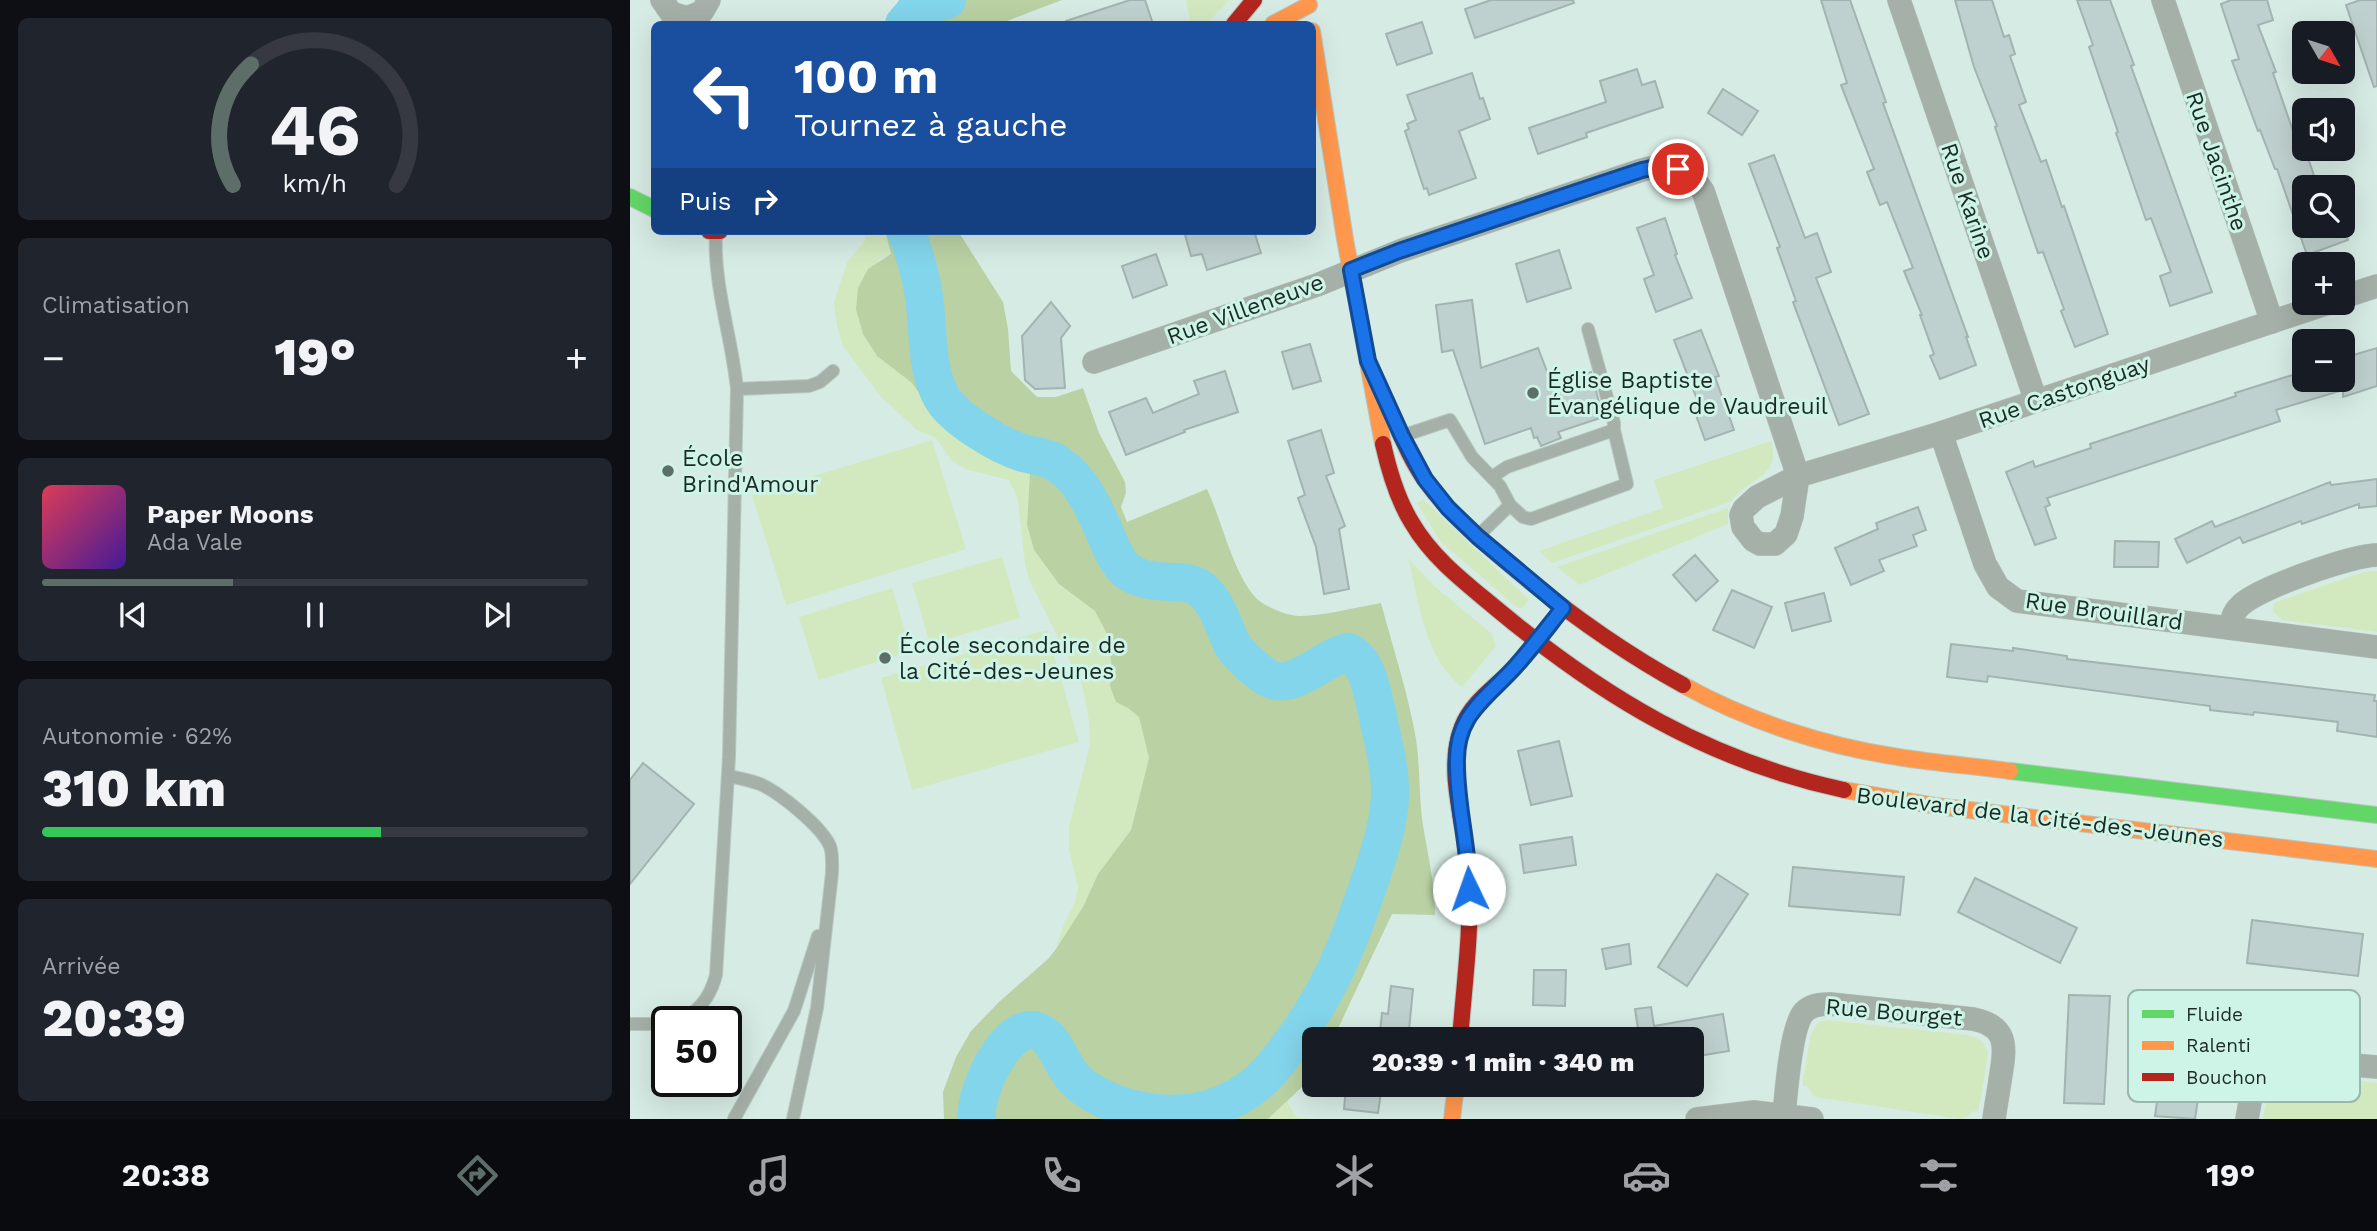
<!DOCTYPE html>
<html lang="fr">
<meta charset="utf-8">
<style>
:root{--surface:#171b24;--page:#20242c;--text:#f1f3f6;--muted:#9ea1a6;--line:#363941;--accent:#5d6e68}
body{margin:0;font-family:"Work Sans",sans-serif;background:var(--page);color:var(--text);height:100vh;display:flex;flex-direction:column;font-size:26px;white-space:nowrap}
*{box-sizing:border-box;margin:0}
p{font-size:23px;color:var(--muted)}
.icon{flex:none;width:38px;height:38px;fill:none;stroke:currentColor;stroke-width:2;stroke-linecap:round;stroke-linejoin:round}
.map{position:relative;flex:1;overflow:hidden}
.side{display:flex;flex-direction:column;gap:18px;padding:18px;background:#0d0f14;width:630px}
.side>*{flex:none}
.hud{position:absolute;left:21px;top:21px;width:665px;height:214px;border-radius:10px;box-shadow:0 7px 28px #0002;background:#1a4fa0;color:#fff;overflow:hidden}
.needle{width:46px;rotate:129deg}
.fabs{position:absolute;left:1662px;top:21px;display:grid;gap:14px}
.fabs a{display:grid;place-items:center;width:63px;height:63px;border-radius:10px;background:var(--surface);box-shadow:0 7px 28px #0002;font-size:35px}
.speed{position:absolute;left:21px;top:1006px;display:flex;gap:14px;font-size:35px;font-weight:700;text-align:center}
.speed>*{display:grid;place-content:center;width:91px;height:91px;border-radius:50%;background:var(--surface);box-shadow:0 7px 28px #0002;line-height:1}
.speed .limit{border:4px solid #111;border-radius:10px;background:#fff;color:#111}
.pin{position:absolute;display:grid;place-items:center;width:60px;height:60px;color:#fff;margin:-30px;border:4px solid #fff;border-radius:50%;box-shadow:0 2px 7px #0007}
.me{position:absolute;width:77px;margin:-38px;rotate:357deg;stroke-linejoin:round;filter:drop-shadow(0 0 5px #0008)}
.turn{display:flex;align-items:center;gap:24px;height:147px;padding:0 28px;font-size:32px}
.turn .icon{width:91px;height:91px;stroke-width:2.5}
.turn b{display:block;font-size:49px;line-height:60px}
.then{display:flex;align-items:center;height:66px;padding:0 28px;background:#0003;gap:14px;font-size:26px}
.big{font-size:52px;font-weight:800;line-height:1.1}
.side .card{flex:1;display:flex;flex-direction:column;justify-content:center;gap:10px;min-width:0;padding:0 24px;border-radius:10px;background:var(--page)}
.side .dial{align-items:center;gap:0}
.dial svg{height:182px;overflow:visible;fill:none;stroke:var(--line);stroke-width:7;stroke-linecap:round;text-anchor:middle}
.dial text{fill:var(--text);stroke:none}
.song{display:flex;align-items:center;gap:21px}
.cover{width:84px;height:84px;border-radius:10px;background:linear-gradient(135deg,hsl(350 70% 55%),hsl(260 70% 35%))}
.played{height:7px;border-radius:4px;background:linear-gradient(90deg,var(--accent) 35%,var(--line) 35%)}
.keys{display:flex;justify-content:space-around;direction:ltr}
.heat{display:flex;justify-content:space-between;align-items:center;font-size:38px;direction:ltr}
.charge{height:10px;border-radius:5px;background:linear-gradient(90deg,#34c759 62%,var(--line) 0)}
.trip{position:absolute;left:672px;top:1027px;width:402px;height:70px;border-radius:10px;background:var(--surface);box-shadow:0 7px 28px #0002;font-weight:800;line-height:70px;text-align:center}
.tab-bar{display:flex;height:112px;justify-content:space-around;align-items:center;background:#090b0e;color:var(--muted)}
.tab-bar .icon{width:49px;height:49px}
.tab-bar .on{color:var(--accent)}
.tab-bar b{font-size:32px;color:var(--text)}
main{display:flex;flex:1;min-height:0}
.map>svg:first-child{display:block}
.green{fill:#d2e9c0}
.forest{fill:#b9d1a3}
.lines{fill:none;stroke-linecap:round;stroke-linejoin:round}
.river{stroke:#83d5eb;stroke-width:38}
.building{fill:#bfd1ce;stroke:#a2b3b0;stroke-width:2}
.lane-casing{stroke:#b6c7c1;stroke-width:14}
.street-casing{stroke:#b6c7c1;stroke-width:24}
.fast-casing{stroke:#b6c7c1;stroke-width:18}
.slow-casing{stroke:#b6c7c1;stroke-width:18}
.jam-casing{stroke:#b6c7c1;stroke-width:18}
.lane{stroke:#a5b0a8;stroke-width:12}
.street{stroke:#a5b0a8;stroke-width:23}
.fast{stroke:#63d668;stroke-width:16}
.slow{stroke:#ff974d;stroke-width:16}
.jam{stroke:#b3261e;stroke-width:16}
.route-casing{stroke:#114b97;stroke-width:18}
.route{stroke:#1a73e8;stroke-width:12}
.poi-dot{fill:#5d6e68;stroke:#cdf4e7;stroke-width:2.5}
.labels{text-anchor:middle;stroke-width:6;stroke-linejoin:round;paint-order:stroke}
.street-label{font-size:23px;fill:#1c2a26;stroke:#cdf4e7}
.poi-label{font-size:23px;fill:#1c2a26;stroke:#cdf4e7;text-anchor:start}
.key{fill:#cdf4e7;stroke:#98b7ad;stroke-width:2}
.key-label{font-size:19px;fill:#1c2a26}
</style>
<main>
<section class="side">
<div class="card dial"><svg viewBox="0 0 100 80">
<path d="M14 69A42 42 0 1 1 86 69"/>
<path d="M14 69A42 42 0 0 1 22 16" stroke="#5d6e68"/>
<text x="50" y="56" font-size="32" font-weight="700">46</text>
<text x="50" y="72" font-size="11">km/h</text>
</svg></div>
<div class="card"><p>Climatisation</p>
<div class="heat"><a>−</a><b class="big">19°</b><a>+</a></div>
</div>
<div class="card">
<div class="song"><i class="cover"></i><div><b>Paper Moons</b><p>Ada Vale</p></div></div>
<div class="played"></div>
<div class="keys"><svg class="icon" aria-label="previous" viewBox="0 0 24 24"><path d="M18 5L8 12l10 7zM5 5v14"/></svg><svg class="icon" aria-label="pause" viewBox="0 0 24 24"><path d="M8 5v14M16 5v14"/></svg><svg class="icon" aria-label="next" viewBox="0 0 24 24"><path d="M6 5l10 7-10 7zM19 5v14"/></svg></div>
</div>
<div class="card"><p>Autonomie · 62%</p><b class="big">310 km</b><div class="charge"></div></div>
<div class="card"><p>Arrivée</p><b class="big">20:39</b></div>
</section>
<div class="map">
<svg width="1747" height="1119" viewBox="0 0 1747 1119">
<rect width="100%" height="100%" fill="#d6ebe4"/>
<g class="green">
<polygon points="556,0 600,0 576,24 561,24"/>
<polygon points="236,231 255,231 261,254 248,260 266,370 283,384 299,407 347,441 357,444 365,454 400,473 397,525 404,550 429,584 465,611 476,632 482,667 480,686 486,701 498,708 509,717 519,758 501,830 468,874 453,907 426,949 432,929 445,902 448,887 439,849 439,826 460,745 459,721 453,688 399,579 395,564 388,500 379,480 335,469 321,460 306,438 287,430 251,397 213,346 207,325 204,303 217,262 235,241"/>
<polygon points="302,440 336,549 156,605 122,495"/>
<path d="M 1141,441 C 1152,478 1118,477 1100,502 L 922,563 L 909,551 L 1033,508 L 1024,480 Z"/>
<polygon points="793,499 899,600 892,608 888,608 811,542 787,503"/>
<polygon points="1098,508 1098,524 949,585 927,567"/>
<polygon points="372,557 390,618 300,644 282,583"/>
<path d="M 778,558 L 803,585 L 862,634 L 866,646 L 832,687 C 794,658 789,601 778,558 Z"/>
<polygon points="1747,571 1747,632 1652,620 1643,611 1644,604 1649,601 1734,572"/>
<polygon points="262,588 281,651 189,680 169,617"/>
<polygon points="417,630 449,742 282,790 251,678"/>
<path d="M 1197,1020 L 1337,1035 C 1348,1037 1355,1042 1358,1053 L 1351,1098 L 1347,1112 L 1343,1111 L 1339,1116 L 1330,1119 L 1185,1097 L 1177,1086 L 1173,1086 L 1173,1081 L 1181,1034 L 1188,1023 Z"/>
<path d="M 1665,1073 L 1747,1083 L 1747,1119 L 1633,1119 C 1637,1097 1638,1074 1665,1073 Z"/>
<polygon points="657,1101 666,1117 681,1119 638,1119"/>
</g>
<g class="forest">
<polygon points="269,0 432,0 369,24 257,24"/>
<path d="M 255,231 L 328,231 L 373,302 L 378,329 L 381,371 L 407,397 L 426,397 L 453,388 L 469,433 L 495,482 L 496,493 L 491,507 L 497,522 L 577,489 C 592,521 603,573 626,598 C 633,606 660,617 670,616 C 694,616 727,607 751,603 C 763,648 778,693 786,739 C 790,765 789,793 792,819 C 797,852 805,882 805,915 L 762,914 L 703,1039 L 684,1040 L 684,1071 L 673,1086 L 638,1119 L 314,1119 L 313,1092 L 326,1057 L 341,1031 L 369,1002 L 418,959 L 426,949 L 453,907 L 468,874 L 501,830 L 519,758 L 509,717 L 498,708 L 486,702 L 480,686 L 482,667 L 476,632 L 465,611 L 429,584 L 404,550 L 397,525 L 400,473 L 380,465 L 365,454 L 357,444 L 336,438 L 321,427 L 299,407 L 282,383 L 247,356 L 233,334 L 226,309 L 228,288 L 238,269 L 261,254 Z"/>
</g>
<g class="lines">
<g class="river">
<polyline points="274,24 288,8 317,0"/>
<path d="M 276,231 C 284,252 291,275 294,297 C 299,330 295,367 311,396 C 322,418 370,446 393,453 C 404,456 418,457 428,464 C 452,480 464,508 475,533 C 480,545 486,561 496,570 C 519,589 556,576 571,589 C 588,603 593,626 602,644 C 608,654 619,664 628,671 C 633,675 639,680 646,681 C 670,685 696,656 719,652 C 738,663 742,692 747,712 C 752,739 761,768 760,796 C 759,827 747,860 737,889 C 717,948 698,995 660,1045 C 648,1062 635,1079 617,1091 C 575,1119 527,1119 481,1102 C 467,1096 451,1088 442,1076 C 431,1063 426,1041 411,1033 C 379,1014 343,1094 347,1119"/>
</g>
</g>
<g class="building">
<polygon points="500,0 515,0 523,24 436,24 436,21"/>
<polygon points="861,0 943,0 944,3 845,38 835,9"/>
<polygon points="1191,0 1220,0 1256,102 1253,103 1338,337 1336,337 1346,365 1310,379 1300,356 1304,354 1290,315 1292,315 1274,271 1283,268 1257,202 1250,205 1237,172 1244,169 1211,85 1217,83"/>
<polygon points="1325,0 1362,0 1374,37 1379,35 1385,54 1380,56 1396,102 1389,105 1411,162 1416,160 1432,207 1434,206 1478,334 1445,347 1431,311 1434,309 1413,252 1408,253 1384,183 1365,127 1367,126 1344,67"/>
<polygon points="1447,0 1480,0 1504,65 1501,66 1582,292 1540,306 1530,276 1541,272 1521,218 1516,220 1497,165 1486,133 1488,132 1459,47 1463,45"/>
<polygon points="1601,0 1637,0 1643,20 1628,25 1646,72 1643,73 1664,134 1669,132 1688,187 1675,187 1675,226 1713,226 1718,240 1677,255 1647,169 1645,169 1630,130 1628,131 1602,61 1609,59 1591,4"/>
<polygon points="1730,0 1747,0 1747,86 1744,87 1716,5"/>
<polygon points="792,22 802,53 767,65 756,34"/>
<polygon points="1007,69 1012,85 1025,81 1033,107 956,133 957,137 908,154 899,128 976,102 970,81"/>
<polygon points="842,73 850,99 853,98 860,119 829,131 846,178 799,195 797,188 794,189 775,131 779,129 777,124 786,120 777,95"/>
<polygon points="1093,89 1128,111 1112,135 1078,113"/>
<polygon points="1144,155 1175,238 1187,233 1201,272 1186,278 1239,414 1209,425 1163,302 1166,301 1147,248 1150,247 1119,164"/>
<polygon points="1035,218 1047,254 1045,255 1062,298 1026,312 1014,279 1024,275 1007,228"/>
<polygon points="554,231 624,231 631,253 577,270 572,254 561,256"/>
<polygon points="929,250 941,288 897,302 886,264"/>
<polygon points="526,254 537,285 503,298 492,266"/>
<polygon points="842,300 851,368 908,348 923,387 961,372 973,417 928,432 931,438 911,446 907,437 904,438 901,428 855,444 823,350 812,352 806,305"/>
<polygon points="421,302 440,326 431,338 435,388 405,389 395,380 392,336"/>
<polygon points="1071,330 1089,376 1085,377 1104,430 1075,440 1062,404 1068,402 1044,340"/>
<polygon points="680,344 691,381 663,389 652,352"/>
<polygon points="1747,348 1747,386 1713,397 1713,390 1646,410 1650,421 1417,498 1420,505 1415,507 1426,538 1405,545 1376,472 1403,461 1405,467 1461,448 1460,444 1606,396 1605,393 1675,371 1675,380 1713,380 1713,358"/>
<polygon points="595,371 608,412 554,430 555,432 496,455 479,412 516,398 523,413 569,394 564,381"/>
<polygon points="691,430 704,473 696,476 715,526 709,529 719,589 694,594 686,547 668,498 675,495 658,441"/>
<polygon points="1747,479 1747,506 1729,508 1729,504 1672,524 1671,521 1613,543 1610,537 1557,563 1545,539 1582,521 1585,527 1700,482 1701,485"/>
<polygon points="1288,507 1296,530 1283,535 1287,546 1249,560 1254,571 1221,585 1205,548 1248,529 1246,523"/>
<polygon points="1485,541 1529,542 1528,567 1484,567"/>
<polygon points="1065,555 1088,581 1066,601 1043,575"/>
<polygon points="1102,590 1142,607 1124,648 1083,630"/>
<polygon points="1194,593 1201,621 1162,631 1155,603"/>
<polygon points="1321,644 1383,651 1383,648 1437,656 1437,659 1745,695 1744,701 1747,701 1747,737 1707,731 1708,722 1624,712 1623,715 1580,710 1580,706 1358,676 1357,682 1317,677"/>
<polygon points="929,741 942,796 901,805 888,751"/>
<polygon points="13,763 64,804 0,884 0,780"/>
<polygon points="942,837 946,865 894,873 890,845"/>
<polygon points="1163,867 1274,877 1270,915 1159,906"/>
<polygon points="1087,874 1118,894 1057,986 1028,967"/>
<polygon points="1345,878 1447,928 1430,963 1328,912"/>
<polygon points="1622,920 1733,934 1728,976 1617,963"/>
<polygon points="999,944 1001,964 976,969 972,949"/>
<polygon points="904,970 936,970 935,1006 903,1005"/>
<polygon points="761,986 783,989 778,1040 749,1040 752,1013 758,1014"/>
<polygon points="1439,995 1480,996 1474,1104 1434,1103"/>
<polygon points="1021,1007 1024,1026 1093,1014 1099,1051 1062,1057 1062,1040 1003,1040 1002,1030 1008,1029 1005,1009"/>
<polygon points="1540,1007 1581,1013 1565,1119 1525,1116"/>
<polygon points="716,1085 752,1085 748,1113 714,1109"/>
</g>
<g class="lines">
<g class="lane-casing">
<g id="lane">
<polyline points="958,329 984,423 984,430"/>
<polyline points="107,389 179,386 190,382 203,371"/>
<polyline points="772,436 820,420 842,457 870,486 880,505 893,517 901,519 997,484 984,430 877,467 862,477"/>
<polyline points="848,536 880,505"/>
<path d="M 98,776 C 109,778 119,780 130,784 C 150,793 191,826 200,846 C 203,855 202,864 202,873 L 187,1008 L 163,1119"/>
<path d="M 45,1022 C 68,1014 80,998 86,975 L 99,757 L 107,389 C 102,337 83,285 86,232"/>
<polyline points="0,1024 37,1024"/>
<polyline points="104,1119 164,1011 188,936"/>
</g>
</g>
<g class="street-casing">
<g id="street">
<polyline points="32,0 41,13 57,18 72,12 79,0"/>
<polyline points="1269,0 1406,401"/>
<polyline points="1533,0 1642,322"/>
<polyline points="1713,297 1747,286"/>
<path d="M 464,362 L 687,285 L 770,251 L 1012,170 C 1038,163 1057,168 1073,191 L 1168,476 L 1162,516 L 1156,534 L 1145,544 L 1130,544 L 1123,540 L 1113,527 L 1111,515 L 1114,509 L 1127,497 L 1168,476 L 1311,433 L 1698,303"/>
<polyline points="1311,433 1355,564 1368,587 1387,601 1747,647"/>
<path d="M 1600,628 C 1601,619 1604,611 1611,605 C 1628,588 1723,555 1747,555"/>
<path d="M 1154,1115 C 1156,1094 1161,1026 1174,1012 C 1181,1005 1190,1004 1200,1004 L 1343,1019 C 1377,1026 1376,1045 1371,1074 C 1369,1089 1366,1104 1364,1119"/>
<polyline points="1067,1119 1124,1112 1182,1119"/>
<polyline points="1617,1119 1622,1091 1628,1077 1639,1066 1653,1059 1747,1067"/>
</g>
</g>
<g class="fast-casing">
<g id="fast">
<polyline points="0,197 24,209"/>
<polyline points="1380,771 1747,815"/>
</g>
</g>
<g class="slow-casing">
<g id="slow">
<polyline points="643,24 679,5"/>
<polyline points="682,31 715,239 753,444"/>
<path d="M 1053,685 C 1118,721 1194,746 1268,757 C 1305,763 1343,766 1380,771"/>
<polyline points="1214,790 1306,806 1747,859"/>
<polyline points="822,1119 826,1085"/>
</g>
</g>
<g class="jam-casing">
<g id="jam">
<polyline points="604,24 624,0"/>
<polyline points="79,231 90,231"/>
<path d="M 759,409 C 770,433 780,459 795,480 C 817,511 846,536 874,560 C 930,607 989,650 1053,685"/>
<path d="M 753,444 C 759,471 767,499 782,523 C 803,559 837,584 868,610 C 973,697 1079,761 1214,790"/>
<path d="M 830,1040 C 834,985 842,930 839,875 C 837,827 814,773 832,727 C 841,703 864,688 881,671 C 895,657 907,641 919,626"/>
</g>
</g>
<use href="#lane" class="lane"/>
<use href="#street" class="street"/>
<use href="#fast" class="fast"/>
<use href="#slow" class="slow"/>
<use href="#jam" class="jam"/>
</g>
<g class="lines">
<g class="route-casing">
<path id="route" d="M 839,889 C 839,847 827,807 827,765 C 825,715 855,700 885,667 C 902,648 917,628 933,608 L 848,537 L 818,508 L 795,479 L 772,436 L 738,361 L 721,270 L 769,251 L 1012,170 L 1026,167 L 1048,169"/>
</g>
<use href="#route" class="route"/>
</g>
<g class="poi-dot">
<circle cx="903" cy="393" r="7"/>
<circle cx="38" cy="471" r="7"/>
<circle cx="255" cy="658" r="7"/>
</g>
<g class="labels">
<g class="street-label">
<text transform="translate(1587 161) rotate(71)" y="8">Rue Jacinthe</text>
<text transform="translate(1338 201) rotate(71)" y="8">Rue Karine</text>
<text transform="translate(615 309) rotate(-20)" y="8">Rue Villeneuve</text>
<text transform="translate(1434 392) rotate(-19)" y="8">Rue Castonguay</text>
<text transform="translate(1474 611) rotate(8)" y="8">Rue Brouillard</text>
<text transform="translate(1410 817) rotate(7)" y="8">Boulevard de la Cité-des-Jeunes</text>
<text transform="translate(1264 1012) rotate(5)" y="8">Rue Bourget</text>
</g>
<g class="poi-label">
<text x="917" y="388">Église Baptiste<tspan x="917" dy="26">Évangélique de Vaudreuil</tspan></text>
<text x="52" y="466">École<tspan x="52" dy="26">Brind'Amour</tspan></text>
<text x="269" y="653">École secondaire de<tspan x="269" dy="26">la Cité-des-Jeunes</tspan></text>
</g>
</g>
<rect x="1498" y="990" width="232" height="112" rx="10" class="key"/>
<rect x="1512" y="1010" width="32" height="8" fill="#63d668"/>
<rect x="1512" y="1041" width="32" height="9" fill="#ff974d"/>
<rect x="1512" y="1073" width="32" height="8" fill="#b3261e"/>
<g class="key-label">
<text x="1556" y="1021">Fluide</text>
<text x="1556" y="1052">Ralenti</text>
<text x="1556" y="1084">Bouchon</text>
</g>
</svg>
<div class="fabs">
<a><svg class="needle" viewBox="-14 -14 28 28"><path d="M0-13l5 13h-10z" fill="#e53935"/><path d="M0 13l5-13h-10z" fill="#9ea1a6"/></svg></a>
<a><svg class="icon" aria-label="sound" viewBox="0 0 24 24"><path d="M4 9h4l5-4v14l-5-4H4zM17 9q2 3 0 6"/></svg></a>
<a><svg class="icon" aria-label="search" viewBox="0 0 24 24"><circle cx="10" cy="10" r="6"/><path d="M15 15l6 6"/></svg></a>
<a>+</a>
<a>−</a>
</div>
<div class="speed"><div class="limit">50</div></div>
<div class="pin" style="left:1048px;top:169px;background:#d93025"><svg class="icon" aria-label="arrive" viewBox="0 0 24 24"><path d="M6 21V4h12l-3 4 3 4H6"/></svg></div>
<svg class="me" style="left:839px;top:889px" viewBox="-20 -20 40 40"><circle r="19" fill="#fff"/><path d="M0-13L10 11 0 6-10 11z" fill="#1a73e8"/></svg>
<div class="trip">20:39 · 1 min · 340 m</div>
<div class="hud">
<div class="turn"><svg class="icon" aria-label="left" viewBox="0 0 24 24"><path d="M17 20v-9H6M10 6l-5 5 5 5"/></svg><div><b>100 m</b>Tournez à gauche</div></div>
<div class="then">Puis<svg class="icon" aria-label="right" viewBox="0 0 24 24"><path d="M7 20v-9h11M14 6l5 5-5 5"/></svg></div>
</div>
</div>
</main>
<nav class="tab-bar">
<b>20:38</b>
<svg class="icon on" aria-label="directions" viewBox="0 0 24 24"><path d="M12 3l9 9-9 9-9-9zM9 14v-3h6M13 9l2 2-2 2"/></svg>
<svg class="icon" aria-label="music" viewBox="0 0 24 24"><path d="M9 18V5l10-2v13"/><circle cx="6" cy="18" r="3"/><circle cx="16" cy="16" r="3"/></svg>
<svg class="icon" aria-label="phone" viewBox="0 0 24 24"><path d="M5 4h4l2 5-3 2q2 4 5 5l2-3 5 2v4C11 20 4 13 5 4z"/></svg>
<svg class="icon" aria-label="climate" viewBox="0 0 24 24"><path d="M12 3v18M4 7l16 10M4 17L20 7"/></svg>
<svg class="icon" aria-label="car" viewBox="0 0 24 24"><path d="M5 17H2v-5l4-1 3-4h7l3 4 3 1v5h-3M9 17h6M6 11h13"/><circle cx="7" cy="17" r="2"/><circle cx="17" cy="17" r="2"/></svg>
<svg class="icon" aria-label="filters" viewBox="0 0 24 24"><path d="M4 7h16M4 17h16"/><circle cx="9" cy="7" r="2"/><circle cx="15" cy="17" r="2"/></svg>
<b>19°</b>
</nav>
